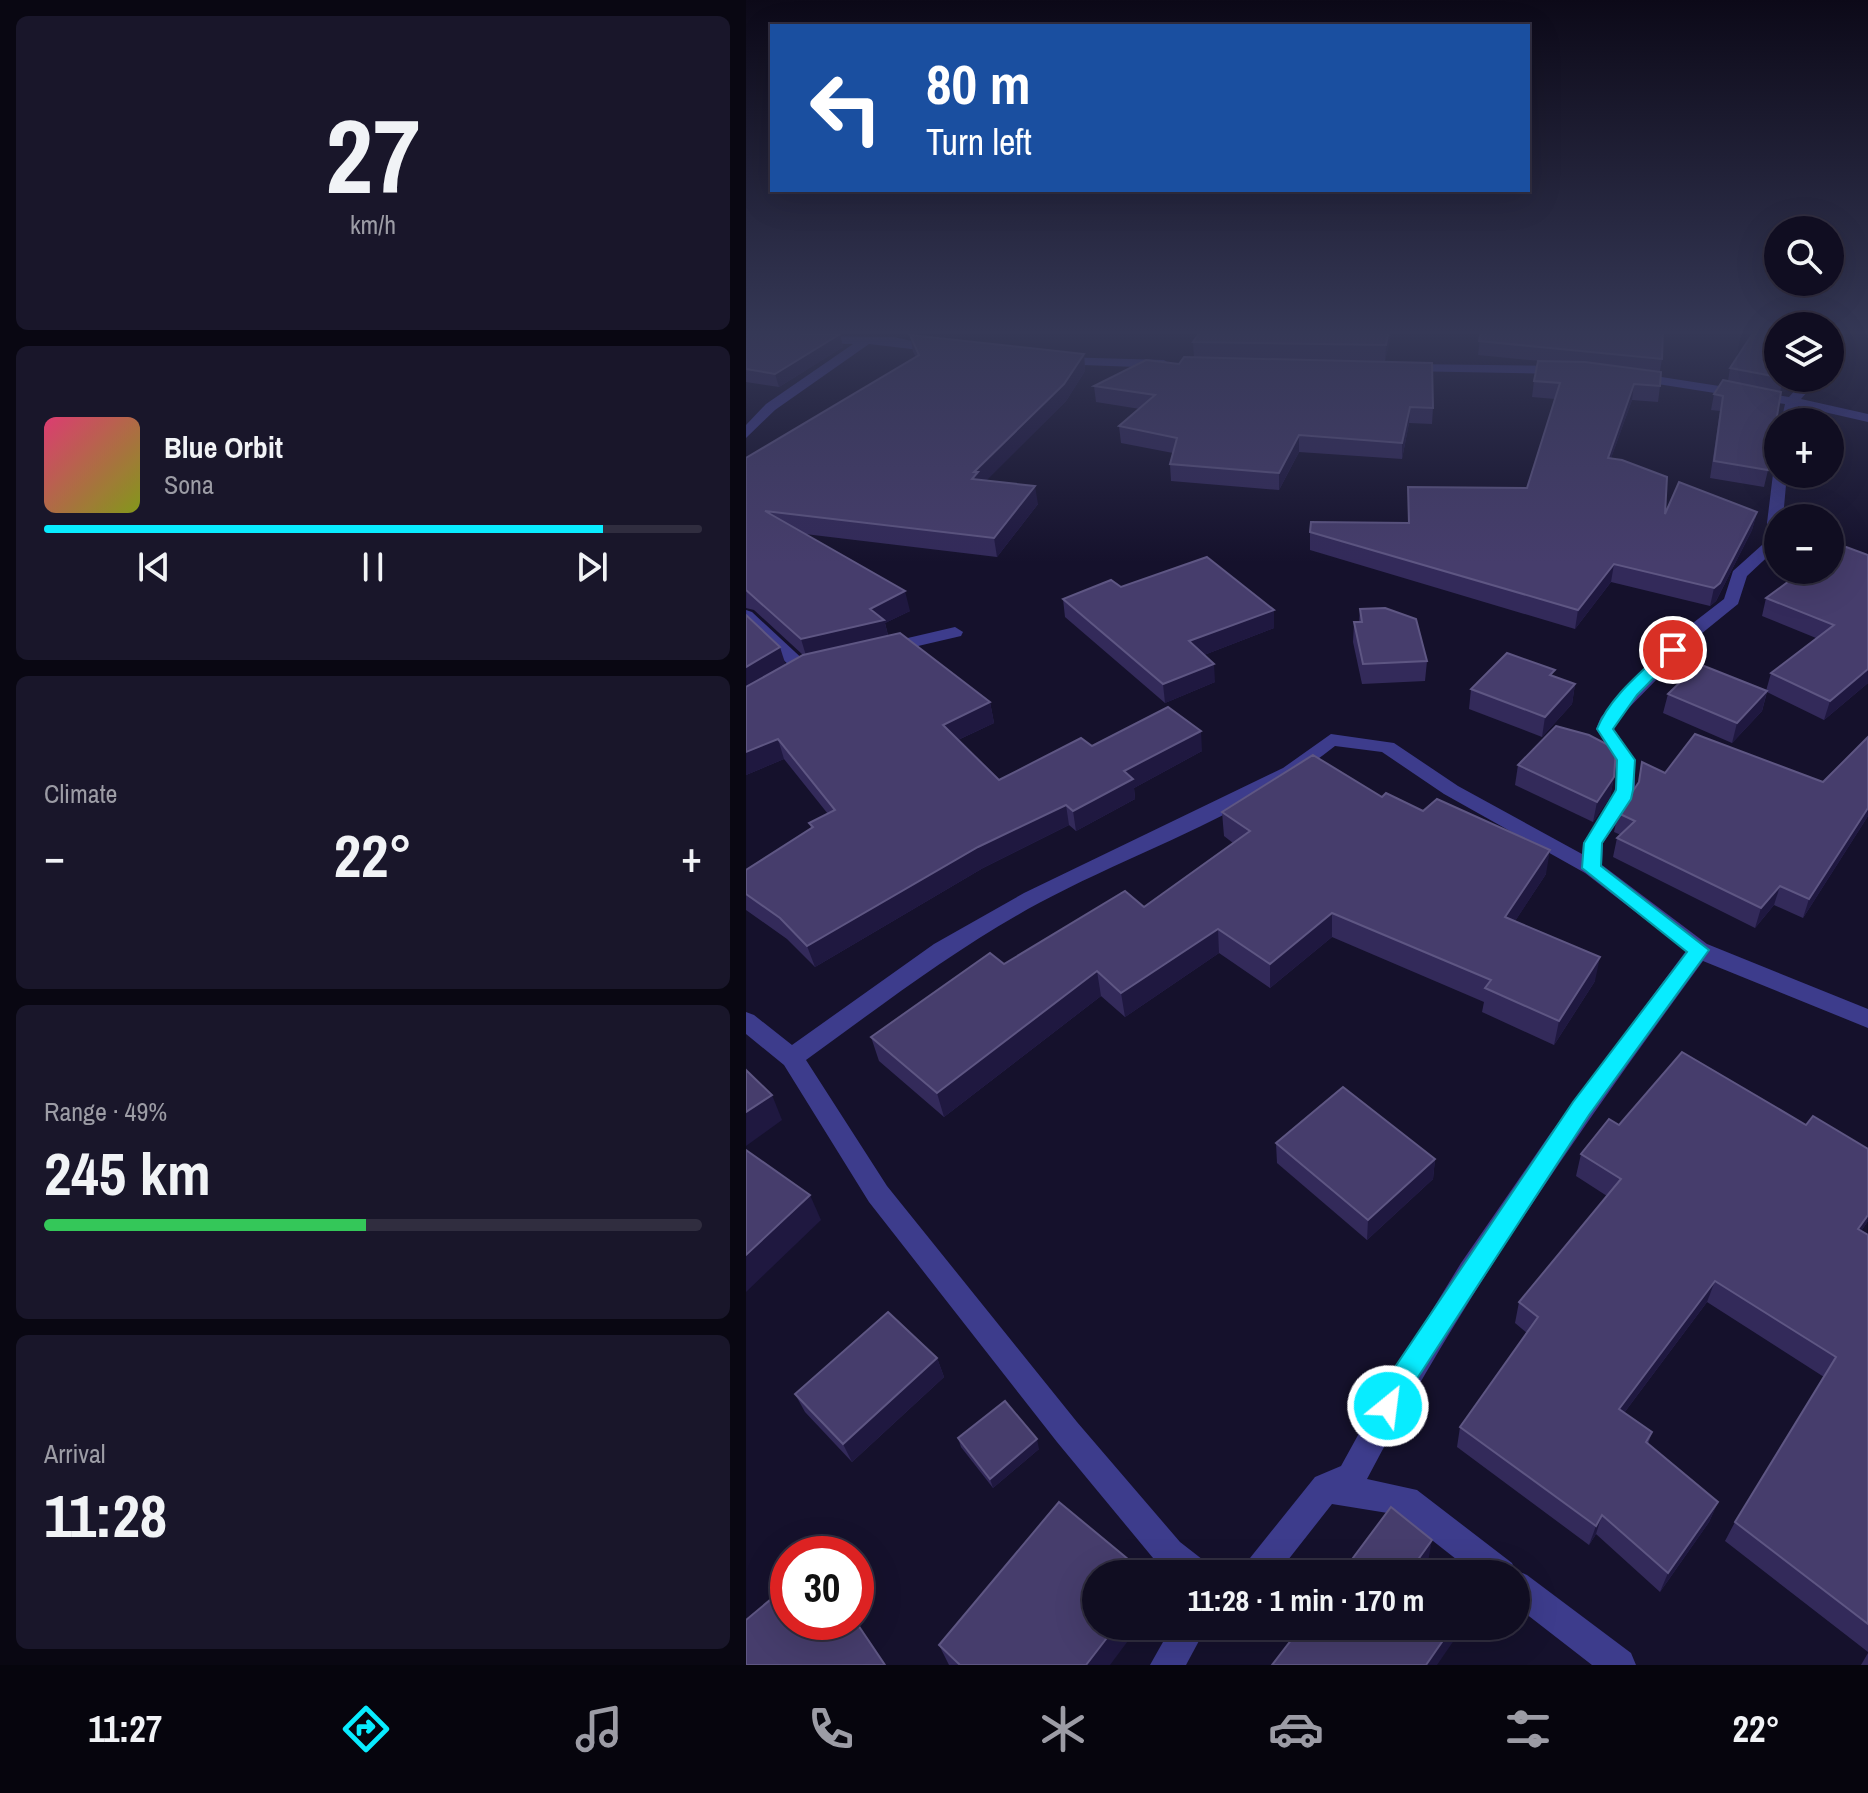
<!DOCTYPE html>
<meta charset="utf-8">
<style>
:root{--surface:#100d21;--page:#19162a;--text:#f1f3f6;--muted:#9c9ca5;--line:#302d3f;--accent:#08ecff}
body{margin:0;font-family:"Archivo Narrow",sans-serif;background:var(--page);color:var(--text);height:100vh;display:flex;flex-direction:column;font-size:30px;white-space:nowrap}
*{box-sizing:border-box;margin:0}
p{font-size:26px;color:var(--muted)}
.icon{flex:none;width:44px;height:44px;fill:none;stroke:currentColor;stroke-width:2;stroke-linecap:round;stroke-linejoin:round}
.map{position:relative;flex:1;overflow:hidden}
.sheet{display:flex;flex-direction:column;gap:16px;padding:16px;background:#090712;width:746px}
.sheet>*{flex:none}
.banner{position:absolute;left:24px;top:24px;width:760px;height:168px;border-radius:0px;box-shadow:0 8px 32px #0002,0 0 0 2px var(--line);background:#1a4fa0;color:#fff;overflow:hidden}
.controls{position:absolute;left:1018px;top:216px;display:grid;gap:16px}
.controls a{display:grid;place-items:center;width:80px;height:80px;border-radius:50%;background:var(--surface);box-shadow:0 8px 32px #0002,0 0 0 2px var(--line);font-size:40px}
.speed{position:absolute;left:24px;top:1536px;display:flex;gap:16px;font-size:40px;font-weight:700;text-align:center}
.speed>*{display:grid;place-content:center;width:104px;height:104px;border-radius:50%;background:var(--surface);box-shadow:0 8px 32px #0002,0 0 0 2px var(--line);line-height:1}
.speed .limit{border:12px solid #d22;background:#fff;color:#111}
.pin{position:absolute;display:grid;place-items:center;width:68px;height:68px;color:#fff;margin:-34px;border:4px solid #fff;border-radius:50%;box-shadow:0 2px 8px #0007}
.me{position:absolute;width:88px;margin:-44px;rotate:29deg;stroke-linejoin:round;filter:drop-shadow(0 0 6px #0008)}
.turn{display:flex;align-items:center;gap:28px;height:168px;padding:0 24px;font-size:36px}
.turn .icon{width:104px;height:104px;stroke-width:2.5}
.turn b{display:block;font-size:56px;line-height:68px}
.big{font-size:60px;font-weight:700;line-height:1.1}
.sheet .widget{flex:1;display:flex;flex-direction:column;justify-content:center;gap:12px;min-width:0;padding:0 28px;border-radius:12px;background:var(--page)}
.sheet .dial{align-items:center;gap:0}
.dial b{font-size:104px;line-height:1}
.song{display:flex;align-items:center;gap:24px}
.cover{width:96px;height:96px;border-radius:12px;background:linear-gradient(135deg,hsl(340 70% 55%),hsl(70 70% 35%))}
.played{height:8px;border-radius:4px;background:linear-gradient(90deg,var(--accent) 85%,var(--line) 85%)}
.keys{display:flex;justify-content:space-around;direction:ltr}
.heat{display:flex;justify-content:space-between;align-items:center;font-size:44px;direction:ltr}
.charge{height:12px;border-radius:6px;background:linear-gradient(90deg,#34c759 49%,var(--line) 0)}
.trip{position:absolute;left:336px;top:1560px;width:448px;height:80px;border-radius:40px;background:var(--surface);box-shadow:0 8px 32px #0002,0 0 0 2px var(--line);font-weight:700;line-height:80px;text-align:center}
.tab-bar{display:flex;height:128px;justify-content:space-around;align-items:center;background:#06050d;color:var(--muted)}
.tab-bar .icon{width:56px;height:56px}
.tab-bar .current{color:var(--accent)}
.tab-bar b{font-size:36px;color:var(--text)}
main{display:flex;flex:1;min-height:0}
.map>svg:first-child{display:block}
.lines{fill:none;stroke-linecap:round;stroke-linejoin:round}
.minor{fill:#3d3c8c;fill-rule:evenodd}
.wall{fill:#332a5a}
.shaded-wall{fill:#1f1840}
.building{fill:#463d6c;stroke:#5e5683;stroke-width:2}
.route{fill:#08ecff;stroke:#0599a6;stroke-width:2}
</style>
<main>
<section class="sheet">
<div class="widget dial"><b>27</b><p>km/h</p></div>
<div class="widget">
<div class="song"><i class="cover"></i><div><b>Blue Orbit</b><p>Sona</p></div></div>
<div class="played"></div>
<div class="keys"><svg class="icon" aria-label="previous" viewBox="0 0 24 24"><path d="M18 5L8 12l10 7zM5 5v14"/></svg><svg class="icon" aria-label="pause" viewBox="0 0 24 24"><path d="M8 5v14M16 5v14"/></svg><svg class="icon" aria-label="next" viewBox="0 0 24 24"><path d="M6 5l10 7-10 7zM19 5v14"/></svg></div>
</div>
<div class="widget"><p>Climate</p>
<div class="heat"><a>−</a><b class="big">22°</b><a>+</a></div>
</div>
<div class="widget"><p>Range · 49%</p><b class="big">245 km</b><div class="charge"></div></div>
<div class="widget"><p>Arrival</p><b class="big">11:28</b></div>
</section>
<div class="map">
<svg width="1122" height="1665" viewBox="0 0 1122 1665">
<rect width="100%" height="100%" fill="#15112c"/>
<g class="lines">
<g class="minor">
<polygon points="1084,330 1092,330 1090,342 1084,346"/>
<polygon points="72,336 148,337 197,348 191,352 123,344 29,410 0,438 0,425 20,404 107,344 68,343 66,340"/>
<polygon points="314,357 418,360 424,364 418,368 310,364 310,358"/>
<polygon points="662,364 818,366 824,370 818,374 658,371 656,368"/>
<polygon points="890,373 1043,397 1060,378 1073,378 1055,399 1122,414 1122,422 1052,406 1049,422 1035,422 1039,404 886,380 886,374"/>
<path d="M 1032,470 L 1032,474 L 1041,474 L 1037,518 L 1032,518 L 1032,547 L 1001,576 L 992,604 L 955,634 L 872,719 L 868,729 L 889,760 L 889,790 L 887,799 L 857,843 L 856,865 L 961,944 L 1122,1009 L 1122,1028 L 957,961 C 835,1128 717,1296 621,1479 L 671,1490 L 766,1563 L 769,1570 L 781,1575 L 885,1653 L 890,1665 L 846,1665 L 770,1606 L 770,1574 L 729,1574 L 654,1515 L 586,1504 L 531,1574 L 495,1574 L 500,1563 L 569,1477 L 595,1466 L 633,1397 L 715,1263 L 804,1134 L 940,951 L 839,873 L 698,794 L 636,752 L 589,746 C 502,815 390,851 293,903 C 210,948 136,1005 60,1060 L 141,1186 L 331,1422 L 434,1542 L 461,1563 L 466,1574 L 424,1574 L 412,1564 L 311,1442 L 123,1202 L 38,1065 L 0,1034 L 0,1012 L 8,1015 L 46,1045 L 188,944 L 278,893 L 537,768 L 585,734 L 648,743 L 712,786 L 836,854 L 837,843 L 867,798 C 875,766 867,755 850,729 L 855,717 L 943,626 L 978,599 L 987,571 L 1026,536 L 1021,523 L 1027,474 Z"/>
<polygon points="0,610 6,612 62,664 65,668 62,672 50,672 0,624"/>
<polygon points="209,627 217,632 215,636 142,653 133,648 136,644"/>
<polygon points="426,1626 461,1626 440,1665 404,1665"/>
</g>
</g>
<g class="wall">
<polygon points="0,330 58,334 94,334 97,347 33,387 0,382"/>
<polygon points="50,330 154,330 145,334"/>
<polygon points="455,330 646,330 639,361 575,360 687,408 686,424 663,423 656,459 553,452 533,490 425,481 424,464 427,453 375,443 373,426 394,409 350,402 348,386 433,364 448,357 447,342"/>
<polygon points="735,330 916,359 914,371 914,386 912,402 886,400 865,458 919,514 1011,512 1006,530 970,601 964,606 865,582 829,629 564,550 564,532 662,523 662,487 781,488 809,399 786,397 788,381 794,361 732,355"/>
<polygon points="1009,330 1008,330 1032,330 1032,378 1046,378 1042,389 1035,387 1022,470 1018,487 964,478 974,411 965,410 968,394 982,381 984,368"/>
<polygon points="164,335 338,354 339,371 320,401 240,480 292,504 251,557 59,534 164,611 139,623 142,635 244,702 248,723 212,740 253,780 346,746 456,751 388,788 389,799 330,831 323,825 237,868 69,967 41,939 0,910 0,870 65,828 63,823 82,814 38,759 0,775 40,665 57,655 8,610 0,608 0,458 170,357 167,352"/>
<polygon points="1122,555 1122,683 1078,720 1021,692 1016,711 986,743 917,713 922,694 1020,691 1025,673 1070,638 1016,616 1020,598"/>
<polygon points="375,587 528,628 458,655 469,682 419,703 319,617 317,599"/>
<polygon points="614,609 681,661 679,681 616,684 607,642 608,622 613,622"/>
<polygon points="808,676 829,684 826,704 796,737 723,709 725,689"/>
<polygon points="1122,737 1122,816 1057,918 1028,905 1009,928 867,857 871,838 875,835 868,832 872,813 892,785 896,762 919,773 1077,782"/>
<polygon points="772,765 868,777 864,797 847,822 769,785"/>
<polygon points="636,797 800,874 769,921 849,981 808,1045 736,1012 738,1002 586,937 524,988 473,953 379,1017 355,996 198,1117 133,1061 125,1037 258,964 398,907 487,843 478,836 476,812"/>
<polygon points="873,1125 1060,1125 1122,1149 1122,1147 1122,1221 1115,1231 1122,1235 1122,1652 979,1541 989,1522 1078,1377 961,1302 878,1413 906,1432 902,1444 972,1502 963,1522 914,1592 850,1534 843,1545 711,1447 714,1427 781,1333 769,1323 773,1302 861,1196 830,1176 835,1154"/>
<polygon points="530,1143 689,1159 687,1179 621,1240 531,1163"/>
<polygon points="191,1358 198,1377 106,1462 59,1412 49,1394"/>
<polygon points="212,1438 293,1449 247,1488 215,1447"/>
<polygon points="193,1645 364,1665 203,1665"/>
<polygon points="1122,1653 1122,1665 1115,1665"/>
</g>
<g class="shaded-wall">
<polygon points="144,330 154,330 145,334"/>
<polygon points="643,330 646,330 639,361 640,345"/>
<polygon points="94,334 97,347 33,387 29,374"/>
<polygon points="338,354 339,371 320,401 235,486 226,479 228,472"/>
<polygon points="888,384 886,400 859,475 862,458"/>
<polygon points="664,407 663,423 656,459 656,443"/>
<polygon points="553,435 553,452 533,490 533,473"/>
<polygon points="289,486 292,504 251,557 248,538"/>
<polygon points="1011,512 1006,530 970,601 964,606 968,588"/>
<polygon points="868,564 865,582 829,629 832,610"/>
<polygon points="159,591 164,611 139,623 143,640 61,659 55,639 124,609"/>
<polygon points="528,610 528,628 445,660 443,641"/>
<polygon points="34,647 40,666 0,690 0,667"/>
<polygon points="468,664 469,682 419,703 417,684"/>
<polygon points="1122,669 1122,683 1078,720 1084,701"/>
<polygon points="829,684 826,704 796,737 799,717"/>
<polygon points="1021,691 1016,711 986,743 991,723"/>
<polygon points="244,702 248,723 201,745 197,725"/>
<polygon points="455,731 456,751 388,788 389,799 330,831 327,811 378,771"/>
<polygon points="32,739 38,759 0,775 0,752"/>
<polygon points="868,777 864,797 847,822 851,802"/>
<polygon points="320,805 323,825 237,868 69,967 61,946 232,847"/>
<polygon points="1122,808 1122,816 1057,918 1063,899"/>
<polygon points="804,850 800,874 756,941 759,917"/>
<polygon points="1034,886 1028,905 1009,928 1015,908"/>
<polygon points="586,913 586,937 524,988 524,964"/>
<polygon points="472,929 473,953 379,1017 375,993"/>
<polygon points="854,957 849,981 808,1045 813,1021"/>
<polygon points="351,971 355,996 198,1117 191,1093"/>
<polygon points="26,1095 36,1120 0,1146 0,1112"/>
<polygon points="689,1159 687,1179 621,1240 622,1220"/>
<polygon points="64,1195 75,1220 0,1292 0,1255"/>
<polygon points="1122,1215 1122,1221 1101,1251 1112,1229"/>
<polygon points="969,1281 961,1302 866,1429 873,1409"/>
<polygon points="191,1358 198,1377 106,1462 97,1444"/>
<polygon points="291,1439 293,1449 247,1488 244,1479"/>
<polygon points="972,1502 963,1522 914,1592 922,1573"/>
<polygon points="856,1515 850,1534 843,1545 850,1526"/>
<polygon points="686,1540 682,1562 674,1574 666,1568"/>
<polygon points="370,1626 393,1626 364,1665 340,1665"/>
<polygon points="707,1626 714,1626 713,1633 691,1665 680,1665"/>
</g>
<g class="building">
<polygon points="0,330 41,330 58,334 94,334 29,374 0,369"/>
<polygon points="455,330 643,330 640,345 447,342"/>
<polygon points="735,330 917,330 916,359 733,341"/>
<polygon points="1009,330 1032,330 1032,377 984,368"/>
<polygon points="164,335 338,354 318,384 228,472 232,472 226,479 289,486 248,538 19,511 159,591 124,609 138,620 55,639 0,590 0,458 173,355"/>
<polygon points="438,357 686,363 687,408 664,407 656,443 553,435 533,473 424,464 431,438 373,426 409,395 348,386 400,360 433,364"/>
<polygon points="792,361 839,362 915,372 914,386 888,384 862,458 876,460 921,477 919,514 933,482 1011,512 974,583 968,588 868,564 832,610 564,532 565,522 663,523 662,487 781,488 814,383 788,381"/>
<polygon points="977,380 1035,392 1022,470 968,461 977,396 968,394"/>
<polygon points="1092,544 1122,555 1122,669 1084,701 1025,673 1088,625 1020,598 1058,570 1084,570 1084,550"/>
<polygon points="461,557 528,610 443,641 468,664 417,684 317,599 365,580 375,587"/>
<polygon points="639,608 670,619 681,661 617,664 608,622 616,622 614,609"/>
<polygon points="0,615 34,647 0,667"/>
<polygon points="154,633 244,702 197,725 253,780 335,738 346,746 422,707 455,731 378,771 387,779 327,811 320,805 232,847 61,946 34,918 0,894 0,870 67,827 63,823 89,810 32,739 0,752 0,687 57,655"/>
<polygon points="761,653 809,670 804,675 829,684 799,717 725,689"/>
<polygon points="953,664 1021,691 991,723 922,694"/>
<polygon points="810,726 843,735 870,749 868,777 851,802 772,765"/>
<polygon points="949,734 1077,782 1122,737 1122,808 1063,899 1034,886 1015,908 871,838 889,821 872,813 893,782 896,762 919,773"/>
<polygon points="567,755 636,797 640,793 677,811 691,799 804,850 759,917 854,957 813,1021 739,988 745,980 586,913 524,964 472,929 375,993 351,971 191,1093 125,1037 244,953 258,964 379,891 398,907 504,831 476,812"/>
<polygon points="936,1052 1060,1125 1067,1116 1122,1149 1122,1215 1112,1229 1122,1235 1122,1624 989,1522 1090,1357 969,1281 873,1409 906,1432 900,1442 972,1502 922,1573 856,1515 850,1526 714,1427 792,1317 773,1302 875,1179 835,1154 863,1119 873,1125"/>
<polygon points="0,1070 26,1095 0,1112"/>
<polygon points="597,1087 689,1159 622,1220 530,1143"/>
<polygon points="0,1150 64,1195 0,1255"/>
<polygon points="142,1312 191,1358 97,1444 49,1394"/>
<polygon points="259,1401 291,1439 244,1479 212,1438"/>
<polygon points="313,1502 400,1574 350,1574 350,1626 370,1626 340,1665 214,1665 193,1645"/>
<polygon points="645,1507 686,1540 666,1568 674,1574 595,1574"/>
<polygon points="42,1585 42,1622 110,1622 139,1665 0,1665 0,1620"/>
<polygon points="556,1626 707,1626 680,1665 526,1665"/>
</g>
<linearGradient id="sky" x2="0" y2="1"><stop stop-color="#0c0918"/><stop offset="0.59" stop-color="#353856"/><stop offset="1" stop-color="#353856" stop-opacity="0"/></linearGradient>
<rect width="1122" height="563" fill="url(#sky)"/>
<path class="route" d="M 922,647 L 935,650 L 891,695 L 867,729 L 889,760 L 887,790 L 885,799 L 856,843 L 855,866 L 963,950 L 843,1115 L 663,1391 L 651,1415 L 642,1419 L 632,1415 L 628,1406 L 645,1373 L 827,1102 L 941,952 L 836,868 L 838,843 L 870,790 L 871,760 L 851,729 C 864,696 897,671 922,647 Z"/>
</svg>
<div class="controls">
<a><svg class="icon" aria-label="search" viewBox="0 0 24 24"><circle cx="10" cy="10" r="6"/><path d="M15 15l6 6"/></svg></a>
<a><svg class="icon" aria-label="layers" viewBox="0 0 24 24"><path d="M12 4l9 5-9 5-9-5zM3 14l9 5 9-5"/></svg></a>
<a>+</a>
<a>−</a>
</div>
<div class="speed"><div class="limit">30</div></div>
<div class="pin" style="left:927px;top:650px;background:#d93025"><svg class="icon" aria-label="arrive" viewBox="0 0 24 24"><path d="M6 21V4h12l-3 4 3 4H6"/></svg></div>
<svg class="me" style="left:642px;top:1406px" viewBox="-20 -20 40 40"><circle r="17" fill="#08ecff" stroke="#fff" stroke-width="3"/><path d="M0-11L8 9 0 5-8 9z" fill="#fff"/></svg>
<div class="trip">11:28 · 1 min · 170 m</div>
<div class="banner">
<div class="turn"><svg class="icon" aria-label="left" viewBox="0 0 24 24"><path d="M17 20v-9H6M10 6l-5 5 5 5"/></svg><div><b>80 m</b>Turn left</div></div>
</div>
</div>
</main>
<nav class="tab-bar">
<b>11:27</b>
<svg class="icon current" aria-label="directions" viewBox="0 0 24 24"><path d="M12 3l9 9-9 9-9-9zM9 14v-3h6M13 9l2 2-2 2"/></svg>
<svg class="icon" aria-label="music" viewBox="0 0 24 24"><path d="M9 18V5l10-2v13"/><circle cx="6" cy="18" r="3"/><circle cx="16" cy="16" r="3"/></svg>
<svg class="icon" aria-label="phone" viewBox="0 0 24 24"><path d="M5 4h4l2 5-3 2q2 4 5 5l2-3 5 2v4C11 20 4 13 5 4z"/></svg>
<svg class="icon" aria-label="climate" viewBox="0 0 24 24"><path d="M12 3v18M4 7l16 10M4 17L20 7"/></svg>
<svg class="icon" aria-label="car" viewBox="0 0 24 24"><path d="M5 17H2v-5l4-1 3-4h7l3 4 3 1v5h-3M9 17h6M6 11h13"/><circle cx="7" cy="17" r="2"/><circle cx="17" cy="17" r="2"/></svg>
<svg class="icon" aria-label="filters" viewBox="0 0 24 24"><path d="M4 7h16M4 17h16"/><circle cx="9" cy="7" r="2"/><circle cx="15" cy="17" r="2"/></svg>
<b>22°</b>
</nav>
